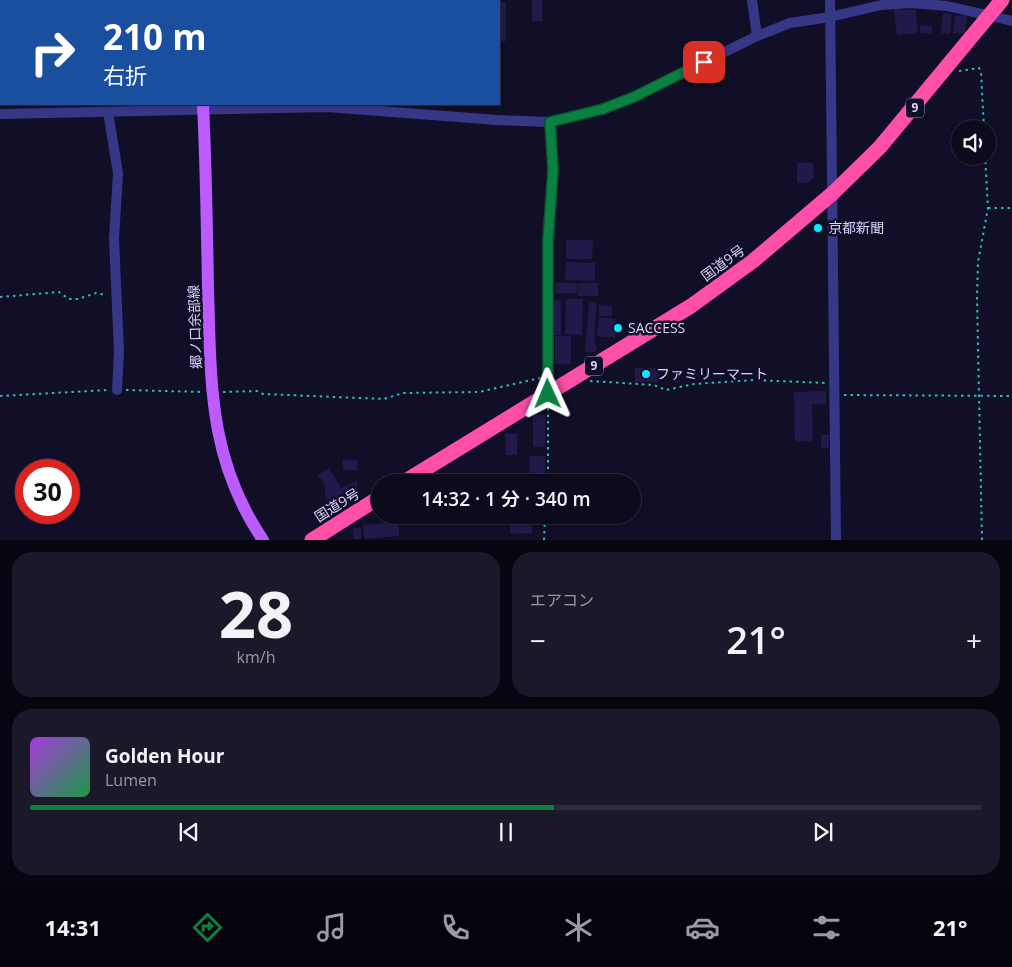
<!DOCTYPE html>
<html lang="ja">
<meta charset="utf-8">
<style>
:root{--surface:#0d0a1d;--page:#1b182a;--text:#f1f3f6;--muted:#9a9aa4;--line:#2d2b3b;--accent:#0b8043}
body{margin:0;font-family:"Open Sans","Noto Sans JP",sans-serif;background:var(--page);color:var(--text);height:100vh;display:flex;flex-direction:column;font-size:19px;white-space:nowrap}
*{box-sizing:border-box;margin:0}
p{font-size:16px;color:var(--muted)}
.icon{flex:none;width:28px;height:28px;fill:none;stroke:currentColor;stroke-width:2;stroke-linecap:round;stroke-linejoin:round}
.map{position:relative;height:540px;overflow:hidden}
.side{display:flex;flex-direction:column;gap:12px;padding:12px;background:#070610;flex:1}
.side>*{flex:none}
.banner{position:absolute;left:0px;top:0px;width:500px;height:105px;box-shadow:0 1px 4px #0004,0 0 0 1px var(--line);background:#1a4fa0;color:#fff;overflow:hidden}
.tools{position:absolute;left:951px;top:120px;display:grid;gap:10px}
.tools a{display:grid;place-items:center;width:45px;height:45px;border-radius:50%;background:var(--surface);box-shadow:0 1px 4px #0004,0 0 0 1px var(--line);font-size:25px}
.speed{position:absolute;left:15px;top:459px;display:flex;gap:10px;font-size:25px;font-weight:700;text-align:center}
.speed>*{display:grid;place-content:center;width:65px;height:65px;border-radius:50%;background:var(--surface);box-shadow:0 1px 4px #0004,0 0 0 1px var(--line);line-height:1}
.speed .limit{border:8px solid #d22;background:#fff;color:#111}
.pin{position:absolute;display:grid;place-items:center;width:42px;height:42px;color:#fff;margin:-21px;border-radius:10px;box-shadow:0 2px 8px #0006}
.me{position:absolute;width:55px;margin:-28px;rotate:359deg;stroke-linejoin:round;filter:drop-shadow(0 0 4px #0008)}
.turn{display:flex;align-items:center;gap:18px;height:105px;padding:0 20px;font-size:22px}
.turn .icon{width:65px;height:65px;stroke-width:2.5}
.turn b{display:block;font-size:35px;line-height:42px}
.big{font-size:38px;font-weight:600;line-height:1.1}
.side .card{flex:1;display:flex;flex-direction:column;justify-content:center;gap:8px;min-width:0;padding:0 18px;border-radius:20px;background:var(--page)}
.side .dial{align-items:center;gap:0}
.dial b{font-size:65px;line-height:1}
.song{display:flex;align-items:center;gap:15px}
.cover{width:60px;height:60px;border-radius:8px;background:linear-gradient(135deg,hsl(280 70% 55%),hsl(140 70% 35%))}
.played{height:5px;border-radius:2px;background:linear-gradient(90deg,var(--accent) 55%,var(--line) 55%)}
.keys{display:flex;justify-content:space-around;direction:ltr}
.heat{display:flex;justify-content:space-between;align-items:center;font-size:28px;direction:ltr}
.side .tiles{flex:1;display:grid;gap:12px;grid-template-columns:1fr 1fr}
.card:last-child{grid-column:span 2}
.trip{position:absolute;left:371px;top:474px;width:270px;height:50px;border-radius:25px;background:var(--surface);box-shadow:0 1px 4px #0004,0 0 0 1px var(--line);font-weight:600;line-height:50px;text-align:center}
.menu{display:flex;height:80px;justify-content:space-around;align-items:center;background:#05040c;color:var(--muted)}
.menu .icon{width:35px;height:35px}
.menu .active{color:var(--accent)}
.menu b{font-size:22px;color:var(--text)}
.map>svg:first-child{display:block}
.building{fill:#211949}
.lines{fill:none;stroke-linecap:round;stroke-linejoin:round}
.path{stroke:#29beaf;stroke-width:2;stroke-dasharray:2.5 4;stroke-linecap:butt}
.minor{stroke:#373788;stroke-width:10}
.major{stroke:#bc5bff;stroke-width:12}
.highway{stroke:#ff4fa9;stroke-width:15}
.route-casing{stroke:#07532c;stroke-width:12}
.route{stroke:#0b8043;stroke-width:9}
.poi-dot{fill:#0ef;stroke:#110e27;stroke-width:2}
.labels{text-anchor:middle;stroke-width:5;stroke-linejoin:round;paint-order:stroke}
.shield{fill:#110e27;stroke:#9c99be;stroke-width:1}
.shield-label{font-size:12px;font-weight:bold;fill:#d7d4ff}
.poi-label{font-size:14px;fill:#d7d4ff;stroke:#110e27;text-anchor:start}
.street-label{font-size:14px;fill:#d7d4ff;stroke:#110e27}
</style>
<div class="map">
<svg width="1012" height="540" viewBox="0 0 1012 540">
<rect width="100%" height="100%" fill="#110e27"/>
<g class="building">
<rect x="532" y="0" width="10" height="21"/>
<rect x="499" y="2" width="7" height="39"/>
<polygon points="894,9 916,10 918,33 897,35"/>
<polygon points="943,13 952,14 950,34 941,33"/>
<polygon points="955,15 967,16 965,34 953,33"/>
<polygon points="920,25 932,26 932,34 920,33"/>
<polygon points="797,163 813,163 814,178 808,183 797,183"/>
<polygon points="812,224 823,224 823,232 813,233"/>
<polygon points="566,240 593,240 592,259 566,259"/>
<polygon points="566,262 595,263 595,281 565,280"/>
<rect x="555" y="283" width="22" height="10"/>
<rect x="578" y="283" width="20" height="13"/>
<polygon points="552,299 561,300 561,335 552,335"/>
<polygon points="566,299 583,299 582,335 565,334"/>
<polygon points="589,303 597,303 594,339 597,350 594,352 585,352"/>
<polygon points="599,305 612,306 612,316 599,316"/>
<polygon points="599,317 616,319 615,338 597,336"/>
<rect x="555" y="336" width="16" height="28"/>
<polygon points="635,368 659,368 658,382 635,382"/>
<polygon points="826,391 826,404 812,404 813,441 795,441 794,392"/>
<rect x="533" y="415" width="12" height="32"/>
<polygon points="505,434 517,434 517,455 506,455"/>
<rect x="821" y="435" width="8" height="13"/>
<polygon points="530,456 545,456 545,482 529,482"/>
<rect x="343" y="460" width="14" height="10"/>
<polygon points="329,468 341,488 357,481 357,495 341,500 343,504 334,510 325,496 325,486 318,475"/>
<polygon points="509,515 532,515 532,533 510,534"/>
<polygon points="399,522 399,536 364,539 363,525"/>
<polygon points="353,528 361,528 361,539 354,539"/>
</g>
<g class="lines">
<g class="path">
<polyline points="959,71 979,68 981,72 984,129"/>
<polyline points="988,208 1012,208"/>
<polyline points="0,297 59,292 69,299 78,299 96,293 106,295"/>
<polyline points="590,381 654,385 666,390 694,384 754,380 826,383"/>
<polyline points="126,390 203,392"/>
<polyline points="223,392 257,391 263,394 384,399 403,393 479,392 540,378"/>
<polyline points="844,395 1012,396"/>
<polyline points="0,396 108,390"/>
<polyline points="548,482 548,406"/>
<polyline points="544,540 545,515"/>
<polyline points="982,540 977,298 978,262 988,208 985,156"/>
</g>
<g class="minor">
<polyline points="185,0 185,1"/>
<polyline points="213,0 213,1"/>
<polyline points="752,0 757,36"/>
<polyline points="830,0 836,540"/>
<polyline points="19,1 21,0"/>
<polyline points="0,16 1,15"/>
<polyline points="108,112 118,173 114,239 119,351 117,390"/>
<polyline points="0,114 327,107 497,120 550,122 603,109 634,97 757,36 790,23 830,17 881,5 911,3 947,6 1012,21"/>
<polyline points="548,394 549,239 553,170 550,122"/>
</g>
<g class="major">
<polyline points="199,0 199,1"/>
<path d="M 203,104 C 206,165 207,227 208,289 C 211,382 208,459 263,540"/>
</g>
<g class="highway">
<polyline points="404,482 691,306 753,261 833,193 880,147 1002,0"/>
<polyline points="312,540 380,497"/>
</g>
</g>
<g class="lines">
<g class="route-casing">
<polyline id="route" points="548,394 548,240 553,170 550,122 603,109 634,97 704,62"/>
</g>
<use href="#route" class="route"/>
</g>
<g class="poi-dot">
<circle cx="818" cy="228" r="5"/>
<circle cx="618" cy="328" r="5"/>
<circle cx="646" cy="374" r="5"/>
</g>
<g class="labels">
<g class="shield">
<rect x="906" y="98.5" width="18" height="19" rx="4"/>
<rect x="585" y="356.5" width="18" height="19" rx="4"/>
</g>
<g class="shield-label">
<text x="915" y="112">9</text>
<text x="594" y="370">9</text>
</g>
<g class="poi-label">
<text x="828" y="233">京都新聞</text>
<text x="628" y="333">SACCESS</text>
<text x="656" y="379">ファミリーマート</text>
</g>
<g class="street-label">
<text transform="translate(723 263) rotate(-36)" y="5">国道9号</text>
<text transform="translate(195 327) rotate(-92)" y="5">郷ノ口余部線</text>
<text transform="translate(337 505) rotate(-32)" y="5">国道9号</text>
</g>
</g>
</svg>
<div class="tools">
<a><svg class="icon" aria-label="sound" viewBox="0 0 24 24"><path d="M4 9h4l5-4v14l-5-4H4zM17 9q2 3 0 6"/></svg></a>
</div>
<div class="speed"><div class="limit">30</div></div>
<div class="pin" style="left:704px;top:62px;background:#d93025"><svg class="icon" aria-label="arrive" viewBox="0 0 24 24"><path d="M6 21V4h12l-3 4 3 4H6"/></svg></div>
<svg class="me" style="left:548px;top:394px" viewBox="-20 -20 40 40"><path d="M0-17L14 15 0 8-14 15z" fill="#0b8043" stroke="#fff" stroke-width="4"/></svg>
<div class="trip">14:32 · 1 分 · 340 m</div>
<div class="banner">
<div class="turn"><svg class="icon" aria-label="right" viewBox="0 0 24 24"><path d="M7 20v-9h11M14 6l5 5-5 5"/></svg><div><b>210 m</b>右折</div></div>
</div>
</div>
<section class="side">
<div class="tiles">
<div class="card dial"><b>28</b><p>km/h</p></div>
<div class="card"><p>エアコン</p>
<div class="heat"><a>−</a><b class="big">21°</b><a>+</a></div>
</div>
<div class="card">
<div class="song"><i class="cover"></i><div><b>Golden Hour</b><p>Lumen</p></div></div>
<div class="played"></div>
<div class="keys"><svg class="icon" aria-label="previous" viewBox="0 0 24 24"><path d="M18 5L8 12l10 7zM5 5v14"/></svg><svg class="icon" aria-label="pause" viewBox="0 0 24 24"><path d="M8 5v14M16 5v14"/></svg><svg class="icon" aria-label="next" viewBox="0 0 24 24"><path d="M6 5l10 7-10 7zM19 5v14"/></svg></div>
</div>
</div>
</section>
<nav class="menu">
<b>14:31</b>
<svg class="icon active" aria-label="directions" viewBox="0 0 24 24"><path d="M12 3l9 9-9 9-9-9zM9 14v-3h6M13 9l2 2-2 2"/></svg>
<svg class="icon" aria-label="music" viewBox="0 0 24 24"><path d="M9 18V5l10-2v13"/><circle cx="6" cy="18" r="3"/><circle cx="16" cy="16" r="3"/></svg>
<svg class="icon" aria-label="phone" viewBox="0 0 24 24"><path d="M5 4h4l2 5-3 2q2 4 5 5l2-3 5 2v4C11 20 4 13 5 4z"/></svg>
<svg class="icon" aria-label="climate" viewBox="0 0 24 24"><path d="M12 3v18M4 7l16 10M4 17L20 7"/></svg>
<svg class="icon" aria-label="car" viewBox="0 0 24 24"><path d="M5 17H2v-5l4-1 3-4h7l3 4 3 1v5h-3M9 17h6M6 11h13"/><circle cx="7" cy="17" r="2"/><circle cx="17" cy="17" r="2"/></svg>
<svg class="icon" aria-label="filters" viewBox="0 0 24 24"><path d="M4 7h16M4 17h16"/><circle cx="9" cy="7" r="2"/><circle cx="15" cy="17" r="2"/></svg>
<b>21°</b>
</nav>
